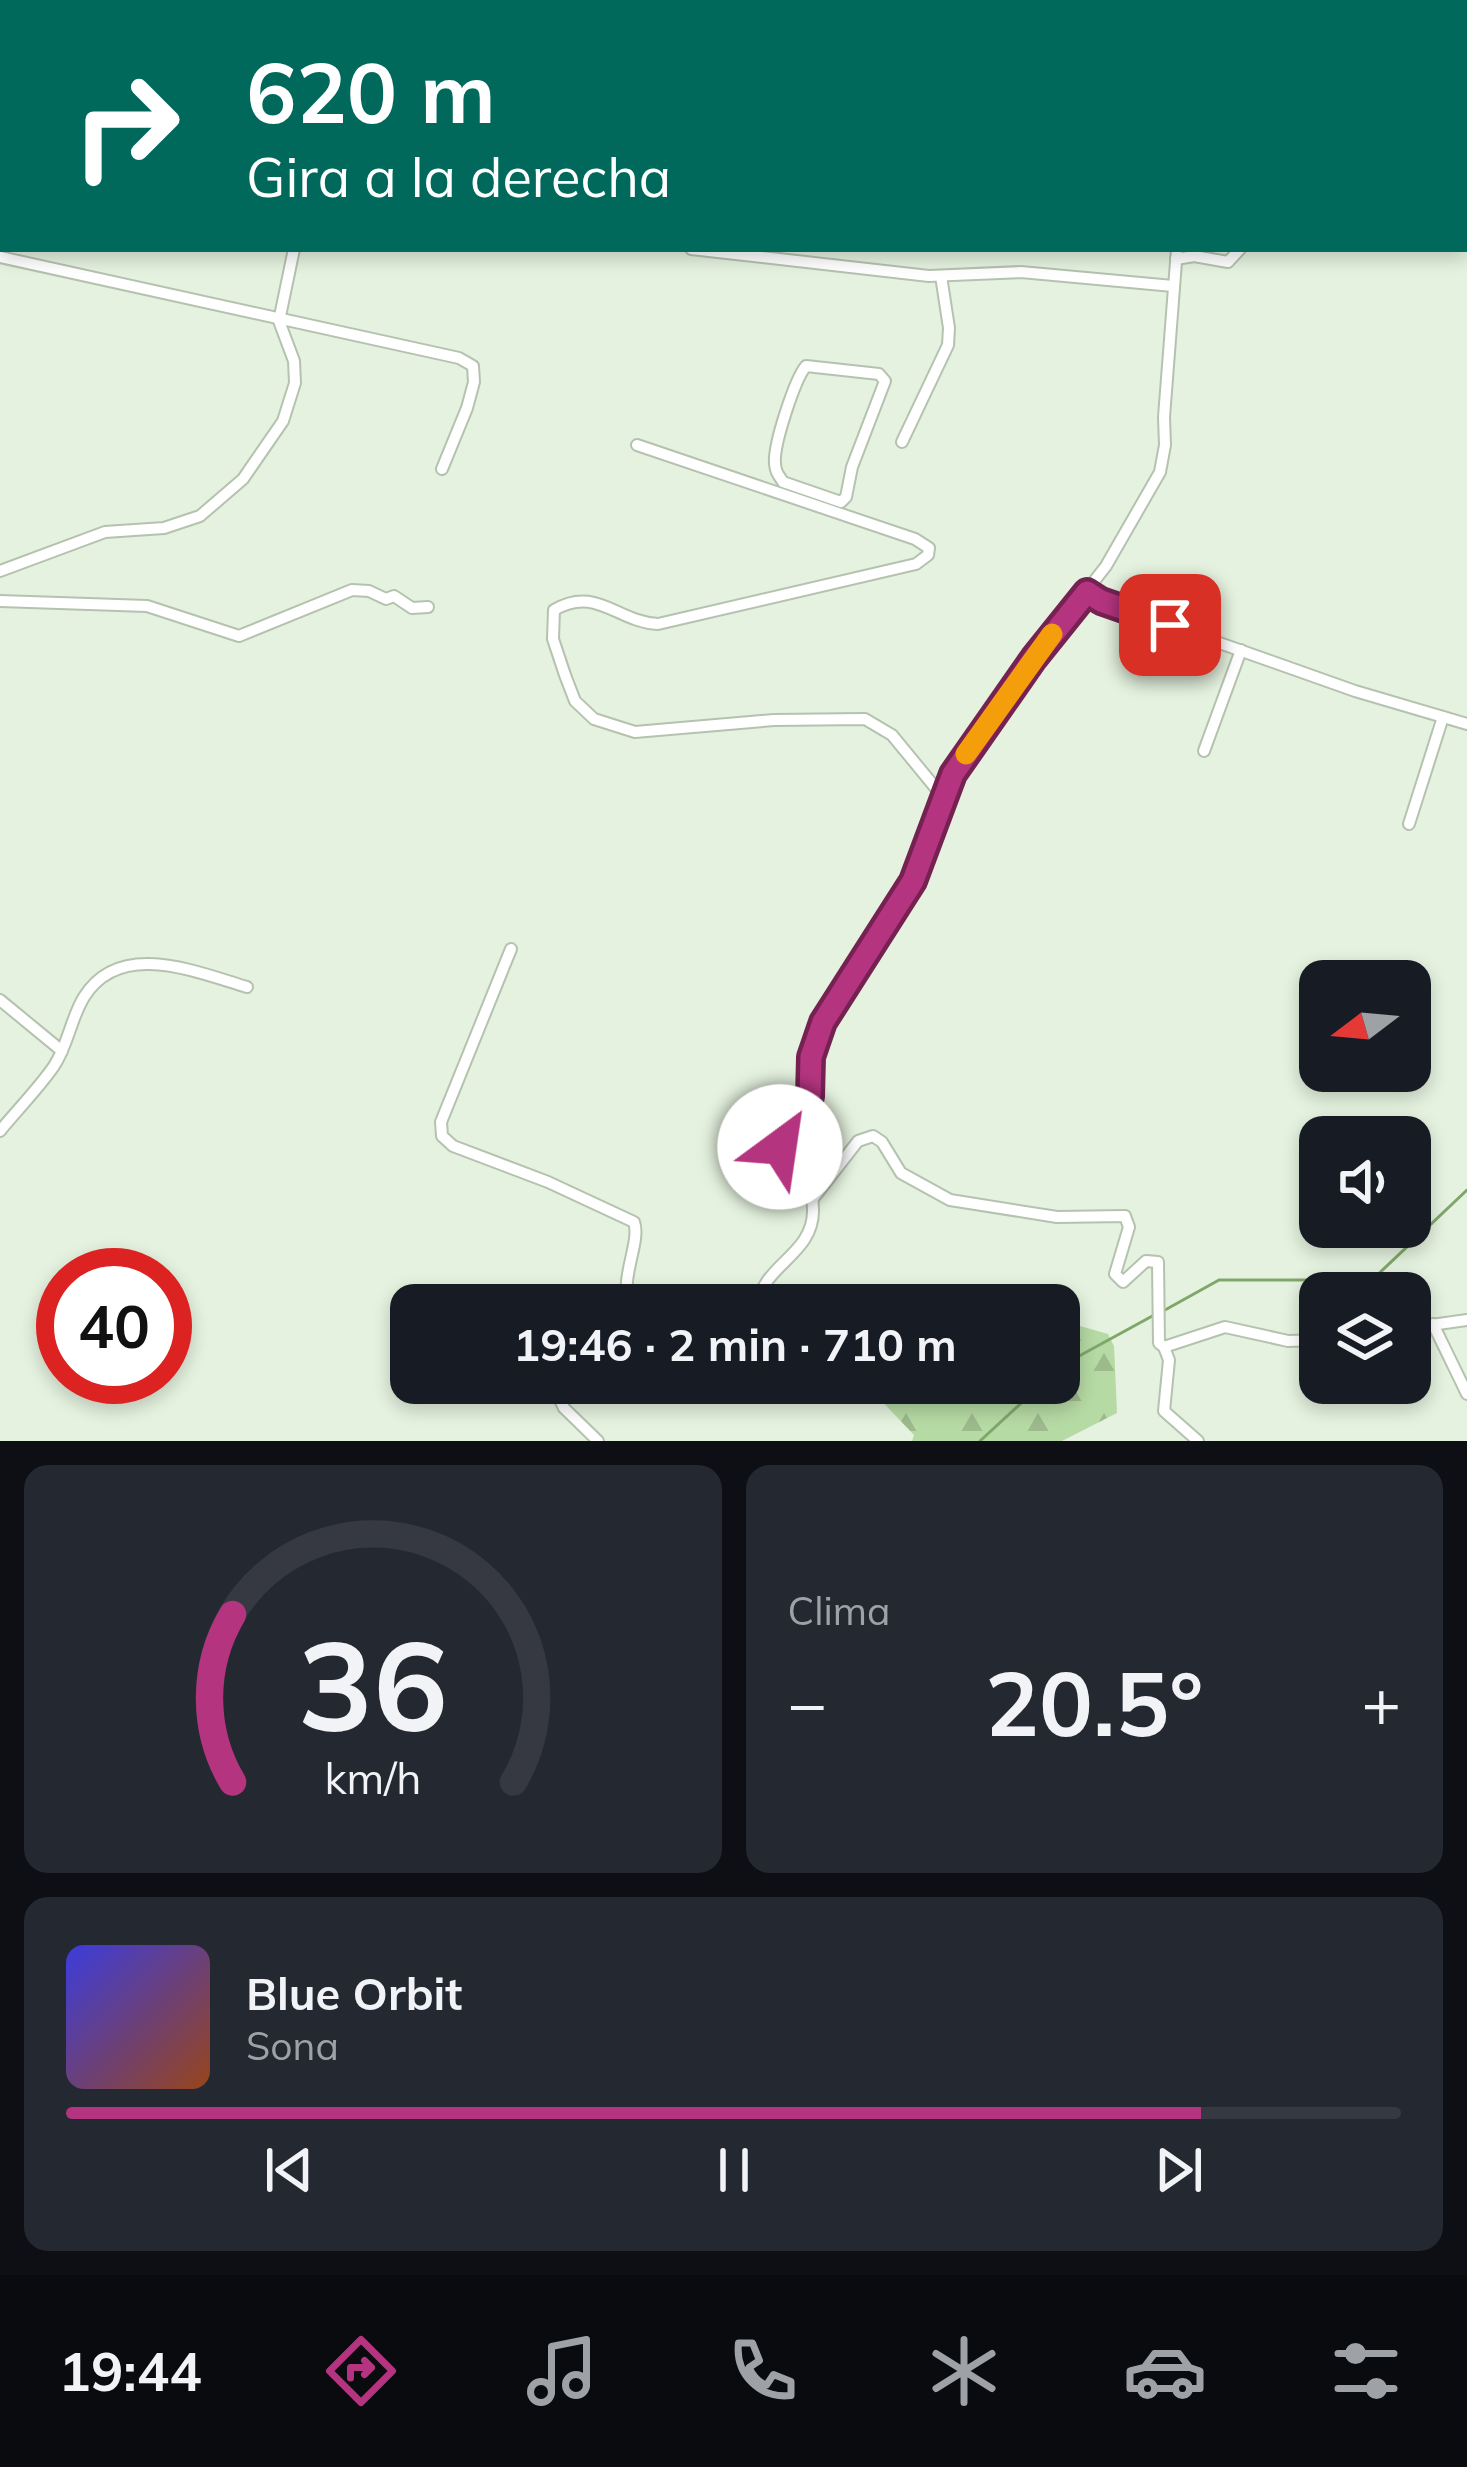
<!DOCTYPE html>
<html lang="es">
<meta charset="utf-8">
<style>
:root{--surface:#171b24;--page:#242831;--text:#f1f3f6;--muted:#9ea1a6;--line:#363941;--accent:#b4347f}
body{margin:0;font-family:Mulish,sans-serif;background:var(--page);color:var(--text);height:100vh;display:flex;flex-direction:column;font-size:45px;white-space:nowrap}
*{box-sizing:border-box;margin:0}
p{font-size:39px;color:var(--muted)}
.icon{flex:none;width:66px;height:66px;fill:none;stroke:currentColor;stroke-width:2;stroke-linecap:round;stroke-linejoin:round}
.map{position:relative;height:1441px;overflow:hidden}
.details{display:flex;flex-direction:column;gap:24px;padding:24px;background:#0d0f14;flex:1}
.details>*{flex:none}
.hud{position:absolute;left:0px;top:0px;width:1467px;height:252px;box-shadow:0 6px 18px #0003;background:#00695c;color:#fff;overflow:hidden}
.needle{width:78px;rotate:254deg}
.controls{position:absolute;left:1299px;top:960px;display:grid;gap:24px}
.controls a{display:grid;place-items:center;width:132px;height:132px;border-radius:24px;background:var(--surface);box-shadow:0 6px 18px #0003;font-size:60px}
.speed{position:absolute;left:36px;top:1248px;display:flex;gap:24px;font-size:60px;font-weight:700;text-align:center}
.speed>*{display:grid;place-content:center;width:156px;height:156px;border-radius:50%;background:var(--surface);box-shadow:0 6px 18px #0003;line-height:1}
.speed .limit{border:18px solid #d22;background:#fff;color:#111}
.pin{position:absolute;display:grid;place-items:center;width:102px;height:102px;color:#fff;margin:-51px;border-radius:24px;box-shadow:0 6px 18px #0006}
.me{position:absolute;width:132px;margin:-66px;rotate:31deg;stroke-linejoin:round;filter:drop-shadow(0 0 9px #0008)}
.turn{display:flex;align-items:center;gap:42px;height:252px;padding:0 48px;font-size:54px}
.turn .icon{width:156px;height:156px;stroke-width:2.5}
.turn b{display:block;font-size:84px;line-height:102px}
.big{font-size:90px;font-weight:700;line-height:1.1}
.details .card{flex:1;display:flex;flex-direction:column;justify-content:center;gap:18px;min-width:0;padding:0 42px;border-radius:24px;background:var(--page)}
.details .dial{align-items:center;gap:0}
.dial svg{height:312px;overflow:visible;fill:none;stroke:var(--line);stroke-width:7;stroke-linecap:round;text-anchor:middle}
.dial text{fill:var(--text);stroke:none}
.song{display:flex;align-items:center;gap:36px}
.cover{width:144px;height:144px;border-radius:18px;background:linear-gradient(135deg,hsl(240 70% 55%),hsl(20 70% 35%))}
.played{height:12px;border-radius:6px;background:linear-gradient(90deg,var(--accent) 85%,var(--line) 85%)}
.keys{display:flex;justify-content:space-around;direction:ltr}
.heat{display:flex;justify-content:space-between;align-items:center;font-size:66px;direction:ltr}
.details .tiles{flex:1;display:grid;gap:24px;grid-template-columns:1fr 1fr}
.card:last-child{grid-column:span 2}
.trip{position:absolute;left:390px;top:1284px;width:690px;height:120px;border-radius:24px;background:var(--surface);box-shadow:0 6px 18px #0003;font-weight:700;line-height:120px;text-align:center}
.menu{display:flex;height:192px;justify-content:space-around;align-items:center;background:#090b0e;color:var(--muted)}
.menu .icon{width:84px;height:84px}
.menu .active{color:var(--accent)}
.menu b{font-size:54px;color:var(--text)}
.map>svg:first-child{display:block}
.forest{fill:url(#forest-firs)}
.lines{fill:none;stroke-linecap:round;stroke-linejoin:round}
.stream{stroke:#80a76b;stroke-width:3}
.minor-casing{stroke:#b5c2af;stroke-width:14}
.minor{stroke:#fff;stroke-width:10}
.route-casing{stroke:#752253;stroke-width:30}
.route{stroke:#b4347f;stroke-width:21}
.slow{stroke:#f59e0b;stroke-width:21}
</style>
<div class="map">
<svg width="1467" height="1441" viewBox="0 0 1467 1441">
<defs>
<pattern id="forest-firs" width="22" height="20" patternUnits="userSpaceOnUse" patternTransform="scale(3)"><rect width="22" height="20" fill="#b6daa4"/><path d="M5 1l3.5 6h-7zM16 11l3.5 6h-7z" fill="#9cba8c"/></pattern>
</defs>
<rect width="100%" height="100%" fill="#e5f2df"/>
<polygon class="forest" points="1059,1320 1108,1334 1114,1346 1117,1413 1062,1441 912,1441 914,1435 869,1388 882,1384 901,1402 957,1383 1059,1383"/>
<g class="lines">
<g class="stream">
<polyline points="1165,1310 1219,1280 1372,1280 1467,1190"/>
<polyline points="1059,1367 1156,1314"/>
<polyline points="980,1441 1043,1383"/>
</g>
<g class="minor-casing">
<g id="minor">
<polyline points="971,3 972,0"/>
<polyline points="1133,3 1134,0"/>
<polyline points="1378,3 1381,0"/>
<polyline points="0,14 3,15"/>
<polyline points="1464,85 1467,86"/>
<polyline points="691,249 929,276 1021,272 1173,286"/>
<polyline points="0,257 459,358 473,366 474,382 467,408 442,469"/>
<polyline points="1176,259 1194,256 1228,262 1240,249"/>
<path d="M 806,366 L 879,374 L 885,381 L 852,467 L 846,497 L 841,502 L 783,482 C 778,474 776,473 775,464 C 773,445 795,379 806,366 Z"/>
<polyline points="902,442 948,345 949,328 941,276"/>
<path d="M 637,445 L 915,539 L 929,548 L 928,555 L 916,564 L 658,624 C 617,622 596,585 554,610 L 553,639 L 565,675 L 575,701 L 594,719 L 635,732 L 774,720 L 865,719 L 892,735 L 943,797"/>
<polyline points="0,571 105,532 164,528 200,516 243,479 283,421 295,383 294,361 279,321 294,249"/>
<polyline points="1087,592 1101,601 1355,691 1467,724"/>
<polyline points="0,601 147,606 239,636 352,590 369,591 386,599 394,596 412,608 428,607"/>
<polyline points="1204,751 1241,650"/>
<polyline points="1409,824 1443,717"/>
<path d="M 511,949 L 441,1122 L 442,1136 L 453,1146 L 548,1182 L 634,1222 C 641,1241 621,1274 628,1305"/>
<polyline points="0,1000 62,1051"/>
<path d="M 0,1131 C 18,1109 38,1089 54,1066 C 68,1045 71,1018 84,997 C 120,939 196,972 247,987"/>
<polyline points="812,1200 858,1141 873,1136 882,1142 901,1173 950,1200 1057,1217 1125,1216 1129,1227 1115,1274 1123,1282 1146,1261 1158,1262 1159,1343 1164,1347 1225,1327 1288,1341 1320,1340"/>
<path d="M 758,1305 C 762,1265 813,1255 813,1211 C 814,1172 780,1164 779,1136 L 810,1097 L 811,1057 L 823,1022 L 913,881 L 953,774 L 1034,658 L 1106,566 L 1160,472 L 1165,445 L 1164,417 L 1177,249"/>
<polyline points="1433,1324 1467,1394"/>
<polyline points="1410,1328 1467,1320"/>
<polyline points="1164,1347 1169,1360 1164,1411 1198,1441"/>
<polyline points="552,1383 564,1408 598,1441"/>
</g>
</g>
<use href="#minor" class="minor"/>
</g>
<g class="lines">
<g class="route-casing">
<polyline id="route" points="780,1147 779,1136 810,1097 811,1057 823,1022 913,881 953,774 1034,658 1087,592 1101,601 1170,625"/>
</g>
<use href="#route" class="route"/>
<polyline class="slow" points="966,754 1052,634"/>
</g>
</svg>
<div class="controls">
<a><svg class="needle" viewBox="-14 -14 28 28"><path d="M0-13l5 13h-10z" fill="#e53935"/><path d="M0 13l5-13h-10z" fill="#9ea1a6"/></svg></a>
<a><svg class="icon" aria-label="sound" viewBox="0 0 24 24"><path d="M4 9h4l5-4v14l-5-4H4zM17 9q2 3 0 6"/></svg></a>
<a><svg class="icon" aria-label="layers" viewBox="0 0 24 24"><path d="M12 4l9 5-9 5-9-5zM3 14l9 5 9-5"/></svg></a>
</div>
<div class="speed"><div class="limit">40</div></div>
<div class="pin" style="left:1170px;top:625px;background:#d93025"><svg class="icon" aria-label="arrive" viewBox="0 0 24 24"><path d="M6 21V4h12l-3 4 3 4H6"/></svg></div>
<svg class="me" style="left:780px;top:1147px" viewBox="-20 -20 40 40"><circle r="19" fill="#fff"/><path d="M0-13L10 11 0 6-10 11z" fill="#b4347f"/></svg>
<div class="trip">19:46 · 2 min · 710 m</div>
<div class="hud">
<div class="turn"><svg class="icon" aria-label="right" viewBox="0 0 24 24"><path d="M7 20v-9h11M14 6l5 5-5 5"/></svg><div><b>620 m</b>Gira a la derecha</div></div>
</div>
</div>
<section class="details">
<div class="tiles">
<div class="card dial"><svg viewBox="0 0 100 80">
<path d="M14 69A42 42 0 1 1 86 69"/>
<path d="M14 69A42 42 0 0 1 14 26" stroke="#b4347f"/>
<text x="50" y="56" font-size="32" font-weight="700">36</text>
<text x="50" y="72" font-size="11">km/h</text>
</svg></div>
<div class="card"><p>Clima</p>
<div class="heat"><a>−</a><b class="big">20.5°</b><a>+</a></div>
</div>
<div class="card">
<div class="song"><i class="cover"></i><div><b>Blue Orbit</b><p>Sona</p></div></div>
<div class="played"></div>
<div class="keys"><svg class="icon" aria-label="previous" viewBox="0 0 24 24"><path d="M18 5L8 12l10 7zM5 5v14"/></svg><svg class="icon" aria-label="pause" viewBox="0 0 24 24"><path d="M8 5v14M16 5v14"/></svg><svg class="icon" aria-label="next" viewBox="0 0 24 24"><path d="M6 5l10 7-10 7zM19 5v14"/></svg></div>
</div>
</div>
</section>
<nav class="menu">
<b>19:44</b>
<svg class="icon active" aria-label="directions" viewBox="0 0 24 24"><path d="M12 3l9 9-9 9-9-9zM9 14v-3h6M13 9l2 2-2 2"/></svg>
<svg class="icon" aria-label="music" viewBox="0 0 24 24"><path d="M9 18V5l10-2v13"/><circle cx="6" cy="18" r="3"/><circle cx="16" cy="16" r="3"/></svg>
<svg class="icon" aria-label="phone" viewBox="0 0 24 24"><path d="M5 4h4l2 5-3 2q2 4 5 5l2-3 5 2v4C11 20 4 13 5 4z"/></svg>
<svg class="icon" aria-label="climate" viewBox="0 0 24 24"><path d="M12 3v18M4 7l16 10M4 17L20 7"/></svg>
<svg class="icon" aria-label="car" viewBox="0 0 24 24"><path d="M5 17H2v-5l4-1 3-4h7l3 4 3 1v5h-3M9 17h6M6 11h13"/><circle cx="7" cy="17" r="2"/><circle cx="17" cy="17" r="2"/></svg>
<svg class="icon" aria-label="filters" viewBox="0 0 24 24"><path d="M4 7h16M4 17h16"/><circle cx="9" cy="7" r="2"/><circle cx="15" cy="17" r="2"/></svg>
</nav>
